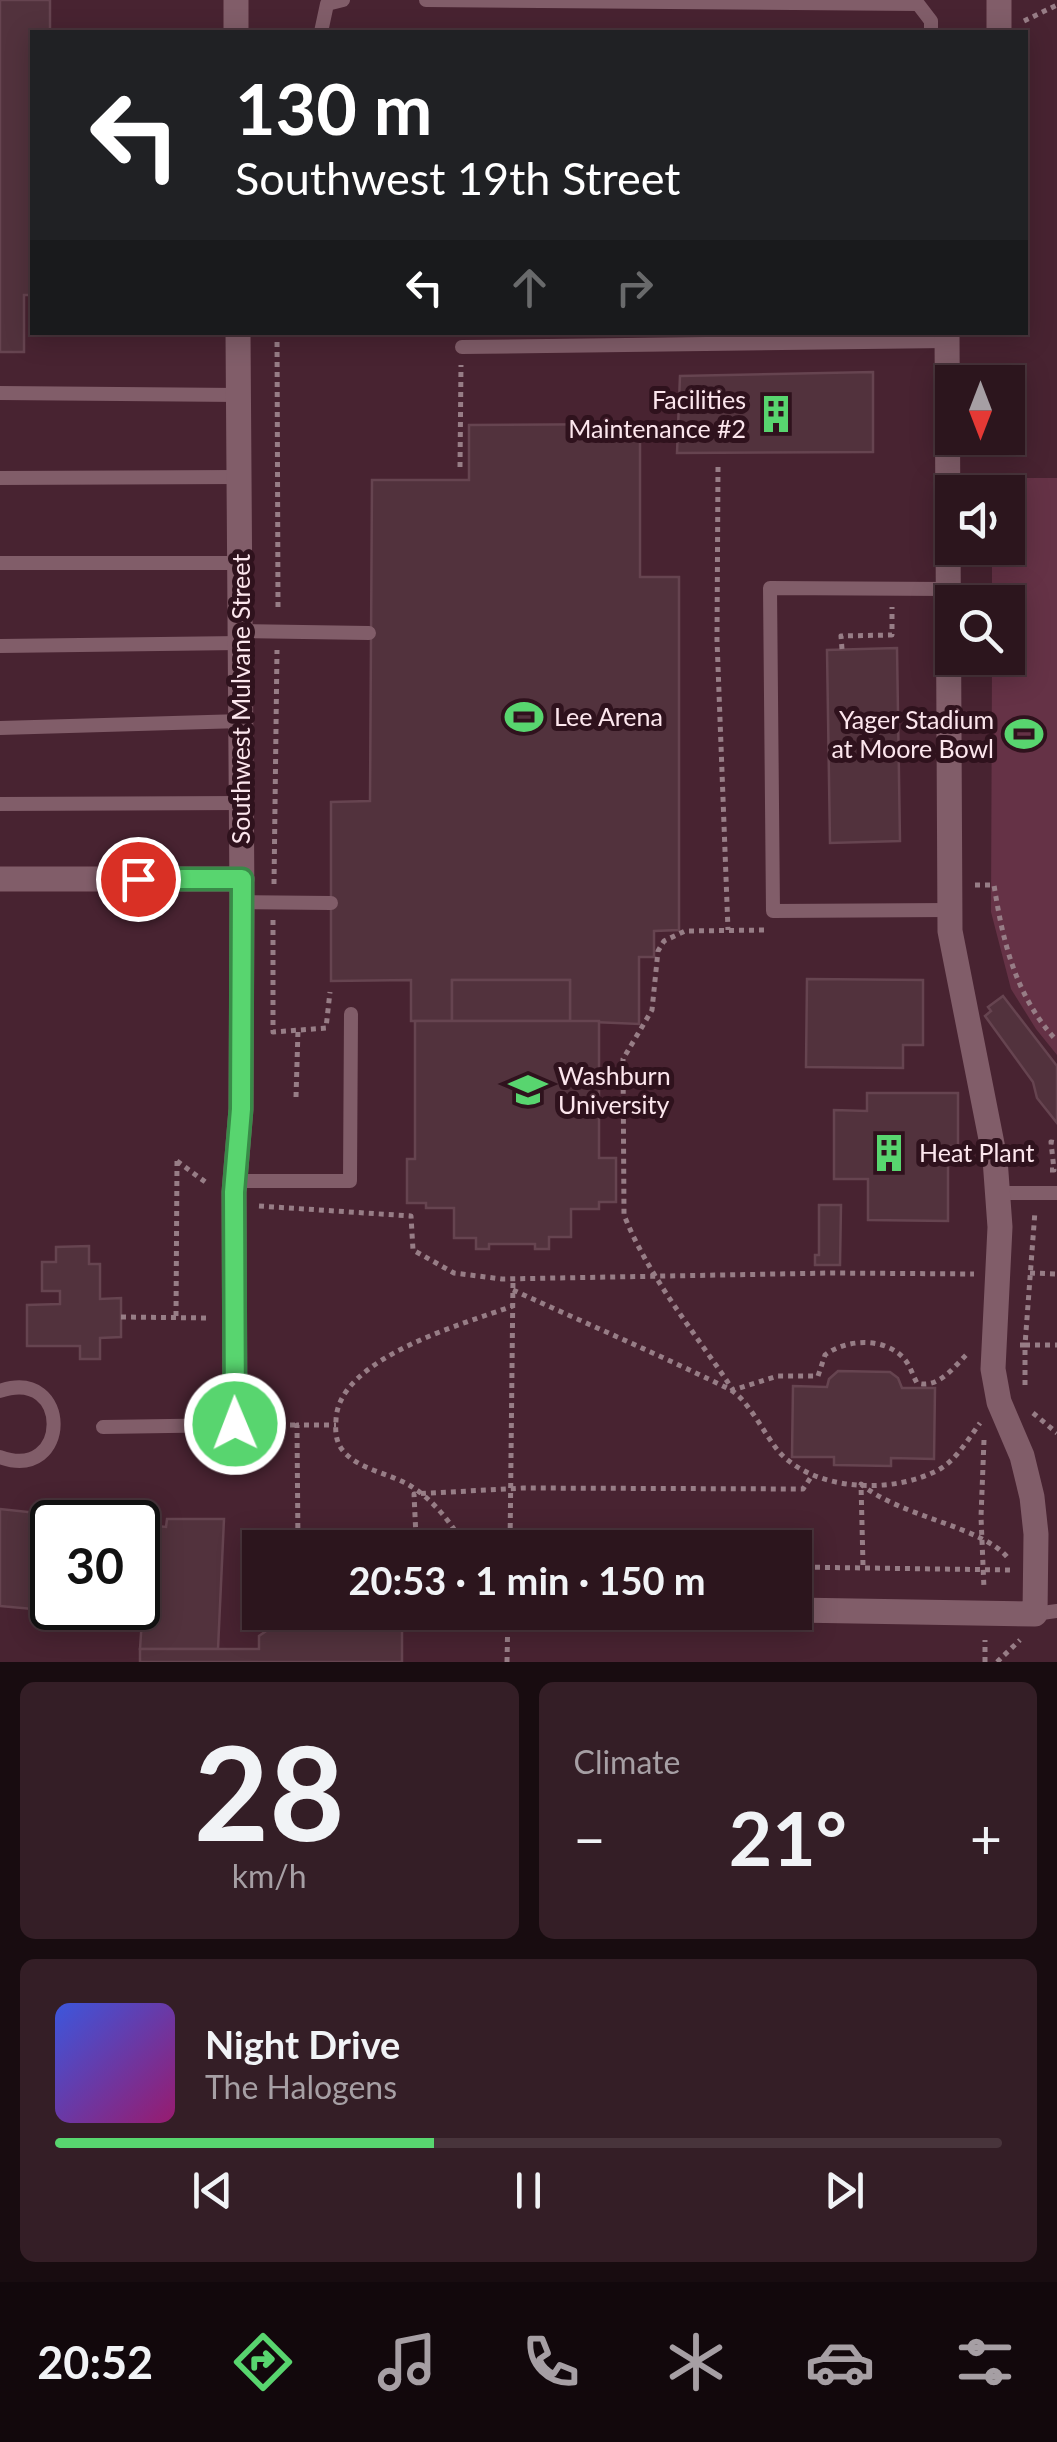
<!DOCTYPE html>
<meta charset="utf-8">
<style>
:root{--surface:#2c151d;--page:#341e26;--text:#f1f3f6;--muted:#a69fa4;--line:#48343b;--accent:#58d56f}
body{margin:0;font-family:Lato,sans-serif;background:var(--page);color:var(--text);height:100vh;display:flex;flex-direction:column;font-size:38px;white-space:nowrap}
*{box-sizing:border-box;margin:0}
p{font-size:32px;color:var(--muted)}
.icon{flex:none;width:55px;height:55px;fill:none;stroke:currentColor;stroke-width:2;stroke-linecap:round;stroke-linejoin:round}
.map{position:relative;height:1662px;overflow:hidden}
.drawer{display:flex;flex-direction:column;gap:20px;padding:20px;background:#180c10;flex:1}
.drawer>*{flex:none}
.guide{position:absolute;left:30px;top:30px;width:998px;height:305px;border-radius:0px;box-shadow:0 5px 25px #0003,0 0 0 2px var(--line);background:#202124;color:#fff;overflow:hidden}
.needle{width:65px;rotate:180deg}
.fabs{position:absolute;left:935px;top:365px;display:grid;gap:20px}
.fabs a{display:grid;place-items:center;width:90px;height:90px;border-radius:0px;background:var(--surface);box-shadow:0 5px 25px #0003,0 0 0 2px var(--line);font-size:50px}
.speed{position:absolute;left:30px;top:1500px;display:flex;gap:20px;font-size:50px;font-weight:700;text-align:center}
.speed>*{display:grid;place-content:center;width:130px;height:130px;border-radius:50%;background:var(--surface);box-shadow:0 5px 25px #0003,0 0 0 2px var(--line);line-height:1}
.speed .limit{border:5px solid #111;border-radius:15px;background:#fff;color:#111}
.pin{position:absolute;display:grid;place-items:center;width:85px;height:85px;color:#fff;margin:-42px;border:5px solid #fff;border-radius:50%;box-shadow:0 2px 10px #0007}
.me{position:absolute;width:110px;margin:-55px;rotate:359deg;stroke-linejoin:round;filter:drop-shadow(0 0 8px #0008)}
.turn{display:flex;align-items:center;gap:35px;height:210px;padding:0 40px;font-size:45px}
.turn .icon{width:130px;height:130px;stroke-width:2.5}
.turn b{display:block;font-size:70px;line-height:85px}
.lanes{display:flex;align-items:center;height:95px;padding:0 40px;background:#0003;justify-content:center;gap:50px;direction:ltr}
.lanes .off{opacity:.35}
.big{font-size:75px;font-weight:700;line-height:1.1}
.drawer .card{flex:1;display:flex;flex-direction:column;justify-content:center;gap:15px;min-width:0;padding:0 35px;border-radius:15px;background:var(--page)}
.drawer .dial{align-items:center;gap:0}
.dial b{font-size:130px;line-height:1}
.song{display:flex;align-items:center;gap:30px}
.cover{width:120px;height:120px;border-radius:15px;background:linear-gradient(135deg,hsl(230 70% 55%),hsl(320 70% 35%))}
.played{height:10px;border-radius:5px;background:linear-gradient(90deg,var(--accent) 40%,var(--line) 40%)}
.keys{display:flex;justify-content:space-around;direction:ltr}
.heat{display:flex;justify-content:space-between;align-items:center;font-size:55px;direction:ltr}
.drawer .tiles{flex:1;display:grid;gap:20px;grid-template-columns:1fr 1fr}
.card:last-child{grid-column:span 2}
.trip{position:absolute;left:242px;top:1530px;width:570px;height:100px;border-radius:0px;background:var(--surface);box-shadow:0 5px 25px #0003,0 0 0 2px var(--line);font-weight:700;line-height:100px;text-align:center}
.tabs{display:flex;height:160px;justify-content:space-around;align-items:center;background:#12080c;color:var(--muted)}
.tabs .icon{width:70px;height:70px}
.tabs .current{color:var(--accent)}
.tabs b{font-size:45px;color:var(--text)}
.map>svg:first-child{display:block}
.built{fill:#482331;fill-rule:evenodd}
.green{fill:#653246}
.building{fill:#52323d;stroke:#664450;stroke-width:2.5}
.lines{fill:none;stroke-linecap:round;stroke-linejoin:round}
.path{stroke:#977d86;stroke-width:5;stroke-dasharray:5 5;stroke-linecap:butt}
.lane{stroke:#815d69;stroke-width:14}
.street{stroke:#815d69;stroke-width:25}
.route-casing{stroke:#398a48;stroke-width:25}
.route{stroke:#58d56f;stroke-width:18}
.labels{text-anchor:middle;stroke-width:10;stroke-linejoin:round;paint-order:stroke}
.poi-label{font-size:25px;fill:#fce6ed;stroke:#2f121d;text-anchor:start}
.street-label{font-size:25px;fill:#fce6ed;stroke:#2f121d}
</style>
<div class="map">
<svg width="1057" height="1662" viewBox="0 0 1057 1662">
<rect width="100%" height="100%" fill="#3a1c27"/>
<path class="built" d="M 0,0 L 1057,0 L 1057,1662 L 0,1662 ZM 32,32 L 1025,32 L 1025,332 L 32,332 ZM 952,382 L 1008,382 L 1008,438 L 952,438 ZM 952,492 L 1008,492 L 1008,548 L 952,548 ZM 952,602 L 1008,602 L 1008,658 L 952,658 ZM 52,1522 L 138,1522 L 138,1608 L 52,1608 ZM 260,1548 L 795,1548 L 795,1612 L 260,1612 Z"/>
<polygon class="green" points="993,478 1057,478 1057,1055 1036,1029 1011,989 991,912 992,658 1008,658 1008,602 992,602 992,548 1008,548 1008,492 993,492"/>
<g class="building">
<polygon points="0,0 50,0 50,32 32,32 32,295 24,295 24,352 0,352"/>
<polygon points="873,372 873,452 677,453 680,376"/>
<polygon points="640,424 640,577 679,577 679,930 654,931 654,957 639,957 639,1024 570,1021 570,980 452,980 452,1021 411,1021 411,980 331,981 331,802 370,801 372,480 469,480 469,425"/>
<polygon points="897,648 900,841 830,843 827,650"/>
<polygon points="807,979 923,980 923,1045 903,1045 903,1068 806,1067"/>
<rect x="452" y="980" width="118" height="41"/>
<polygon points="1003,996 1057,1066 1057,1123 1037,1098 1033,1082 985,1016 991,1011 988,1007"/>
<polygon points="415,1021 599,1021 599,1158 616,1158 616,1202 599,1202 599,1209 571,1209 571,1237 549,1237 549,1249 535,1249 535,1244 489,1244 489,1249 476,1249 476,1238 454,1238 454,1208 426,1208 426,1203 407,1203 407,1159 415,1159"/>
<polygon points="867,1093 958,1093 958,1146 943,1146 943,1159 948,1159 948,1221 868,1220 868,1179 834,1179 834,1110 867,1111"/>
<polygon points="819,1205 841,1205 840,1265 815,1265 815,1255 819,1255"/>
<polygon points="89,1246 89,1264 100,1264 100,1299 121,1298 121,1337 100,1338 100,1359 80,1359 80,1346 27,1346 27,1305 60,1304 60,1291 42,1291 42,1262 56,1262 56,1247"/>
<polygon points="838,1371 890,1372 898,1378 902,1388 935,1388 934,1459 891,1458 891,1466 834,1465 834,1457 792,1457 793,1386 827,1387 829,1379"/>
<polygon points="0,1509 121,1522 52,1522 52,1608 138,1608 138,1524 166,1527 167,1519 224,1519 218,1649 140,1649 142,1619 0,1606"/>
<polygon points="282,1612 402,1612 402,1662 140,1662 140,1649 259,1649 259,1636 272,1627 282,1630"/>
</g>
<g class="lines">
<g class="path">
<polyline points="1024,21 1057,5"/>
<polyline points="277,332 278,609"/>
<polyline points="460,467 461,365"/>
<polyline points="718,467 717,640 728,930"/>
<polyline points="842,649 841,636 892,635 892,607"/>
<polyline points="274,884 277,650"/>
<path d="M 975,885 L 994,885 C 1003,943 1016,997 1057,1041"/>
<polyline points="273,920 273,1032 326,1028 330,992"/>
<path d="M 764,930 L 685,931 L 664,941 L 658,951 L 652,1010 L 623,1059 L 624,1215 C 649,1278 696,1334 733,1390 L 778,1376 L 818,1376 L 825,1355 C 847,1338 888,1337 906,1361 C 911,1368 913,1376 917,1383 C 938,1389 953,1368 967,1354"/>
<polyline points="296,1097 298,1030"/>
<polyline points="177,1161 208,1184"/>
<polyline points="1050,1170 1054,1170 1051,1142 1057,1143"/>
<polyline points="259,1206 411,1216 413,1250 454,1273 502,1279 832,1273 974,1274"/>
<polyline points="1030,1273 1057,1274"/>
<path d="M 513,1290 C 585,1323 658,1354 729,1389 C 748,1398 766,1438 781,1454 C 818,1492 895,1494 940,1469 C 957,1459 969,1438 980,1423"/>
<polyline points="176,1316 177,1161"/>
<polyline points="121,1317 211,1318"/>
<polyline points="1020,1345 1025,1345 1035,1211"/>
<polyline points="1025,1385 1025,1345 1057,1345"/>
<polyline points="1033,1413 1057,1433"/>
<polyline points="260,1425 297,1425"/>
<polyline points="984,1440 981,1517 984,1589"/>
<polyline points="416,1537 414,1494 523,1488 803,1489 811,1477"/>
<polyline points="298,1548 297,1425 336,1425"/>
<path d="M 464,1548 C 455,1525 430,1497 409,1485 C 390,1474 363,1470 347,1455 C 336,1445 335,1434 336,1420 C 338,1358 463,1324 513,1306"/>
<polyline points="510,1548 513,1279"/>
<path d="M 863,1565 L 861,1484 C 900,1517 982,1526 1008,1558"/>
<polyline points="795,1567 1010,1570"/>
<polyline points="507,1662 508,1612"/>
<polyline points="985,1662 985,1640"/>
<polyline points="997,1662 1020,1640"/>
</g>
<g class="lane">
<polyline points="426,0 918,4 931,21 931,32"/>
<polyline points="321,32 327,4 343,0"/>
<polyline points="462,347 947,341"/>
<polyline points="0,393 239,395"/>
<polyline points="0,478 239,477"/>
<polyline points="0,563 240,563"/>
<polyline points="947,589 770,588 773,911 949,910"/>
<polyline points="240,631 369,633"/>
<polyline points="0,646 240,643"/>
<polyline points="0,728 242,721"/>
<polyline points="0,804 242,803"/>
<polyline points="242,902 331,903"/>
<polyline points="235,1181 350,1181 351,1014"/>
<polyline points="999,1193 1057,1193"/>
<path d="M 0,1391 C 72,1366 71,1483 0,1457"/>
<polyline points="103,1427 235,1425"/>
<polyline points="1035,1614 1057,1611"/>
</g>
<g class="street">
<polyline points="236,0 236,32"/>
<polyline points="999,0 999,32"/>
<polyline points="0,879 242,879"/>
<polyline points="235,1425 234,1192 241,1109 242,902 238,332"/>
<polyline points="795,1610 1035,1614 1036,1534 1032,1497 1022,1456 999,1402 993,1369 1000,1227 995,1159 950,931 947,332"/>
</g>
</g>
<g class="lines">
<g class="route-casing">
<polyline id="route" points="138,879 242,879 241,1109 234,1192 235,1424"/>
</g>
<use href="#route" class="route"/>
</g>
<defs>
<g id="building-bare" transform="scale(3)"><path d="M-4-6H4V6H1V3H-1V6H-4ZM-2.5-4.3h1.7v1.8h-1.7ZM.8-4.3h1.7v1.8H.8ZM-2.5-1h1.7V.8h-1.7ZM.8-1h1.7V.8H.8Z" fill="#58d56f" stroke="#2f121d" stroke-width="2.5" paint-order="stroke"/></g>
<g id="stadium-bare" transform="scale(3)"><path d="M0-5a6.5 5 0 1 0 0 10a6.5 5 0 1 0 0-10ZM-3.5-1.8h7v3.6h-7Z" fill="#58d56f" stroke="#2f121d" stroke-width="2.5" paint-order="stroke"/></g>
<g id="university-bare" transform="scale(3)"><path d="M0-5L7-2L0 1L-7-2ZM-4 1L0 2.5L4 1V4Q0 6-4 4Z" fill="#58d56f" stroke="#2f121d" stroke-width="2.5" paint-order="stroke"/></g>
</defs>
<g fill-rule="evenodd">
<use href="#building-bare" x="776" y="414"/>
<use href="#stadium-bare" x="524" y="717"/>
<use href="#stadium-bare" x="1024" y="734"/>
<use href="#university-bare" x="528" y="1090"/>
<use href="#building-bare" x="889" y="1153"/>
</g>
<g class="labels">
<g class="poi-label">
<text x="746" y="409" text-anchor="end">Facilities<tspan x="746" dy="29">Maintenance #2</tspan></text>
<text x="554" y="726">Lee Arena</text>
<text x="994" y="729" text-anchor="end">Yager Stadium<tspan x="994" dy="29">at Moore Bowl</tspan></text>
<text x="558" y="1085">Washburn<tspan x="558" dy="29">University</tspan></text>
<text x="919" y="1162">Heat Plant</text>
</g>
<g class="street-label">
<text transform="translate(241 699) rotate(-90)" y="9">Southwest Mulvane Street</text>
</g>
</g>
</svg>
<div class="fabs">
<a><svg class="needle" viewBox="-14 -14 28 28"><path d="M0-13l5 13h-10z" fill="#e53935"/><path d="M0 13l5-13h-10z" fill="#a69fa4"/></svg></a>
<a><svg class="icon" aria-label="sound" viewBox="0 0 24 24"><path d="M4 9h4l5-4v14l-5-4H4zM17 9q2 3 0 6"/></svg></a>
<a><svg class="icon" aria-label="search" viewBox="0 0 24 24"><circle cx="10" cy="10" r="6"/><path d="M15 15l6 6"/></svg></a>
</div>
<div class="speed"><div class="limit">30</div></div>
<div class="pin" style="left:138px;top:879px;background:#d93025"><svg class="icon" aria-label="arrive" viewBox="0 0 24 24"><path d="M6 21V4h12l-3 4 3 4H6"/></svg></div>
<svg class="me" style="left:235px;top:1424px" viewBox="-20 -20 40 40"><circle r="17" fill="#58d56f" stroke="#fff" stroke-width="3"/><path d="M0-11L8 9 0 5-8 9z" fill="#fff"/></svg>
<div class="trip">20:53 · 1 min · 150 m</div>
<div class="guide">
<div class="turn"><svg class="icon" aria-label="left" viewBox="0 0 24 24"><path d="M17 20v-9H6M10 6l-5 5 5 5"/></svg><div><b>130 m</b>Southwest 19th Street</div></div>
<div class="lanes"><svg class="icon" aria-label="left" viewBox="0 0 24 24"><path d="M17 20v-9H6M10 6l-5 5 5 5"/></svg><svg class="icon off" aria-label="ahead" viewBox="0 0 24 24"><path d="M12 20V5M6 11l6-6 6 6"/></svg><svg class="icon off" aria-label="right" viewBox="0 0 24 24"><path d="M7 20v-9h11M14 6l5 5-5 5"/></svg></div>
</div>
</div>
<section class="drawer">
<div class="tiles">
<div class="card dial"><b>28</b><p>km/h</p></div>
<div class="card"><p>Climate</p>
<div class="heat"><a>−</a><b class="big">21°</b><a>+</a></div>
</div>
<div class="card">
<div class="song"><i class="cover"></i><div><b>Night Drive</b><p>The Halogens</p></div></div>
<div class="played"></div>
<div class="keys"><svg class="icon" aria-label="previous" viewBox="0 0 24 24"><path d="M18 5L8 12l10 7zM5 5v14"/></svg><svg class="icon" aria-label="pause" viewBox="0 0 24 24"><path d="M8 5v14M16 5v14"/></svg><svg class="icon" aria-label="next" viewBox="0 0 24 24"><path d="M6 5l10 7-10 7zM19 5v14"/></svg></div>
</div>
</div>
</section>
<nav class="tabs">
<b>20:52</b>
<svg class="icon current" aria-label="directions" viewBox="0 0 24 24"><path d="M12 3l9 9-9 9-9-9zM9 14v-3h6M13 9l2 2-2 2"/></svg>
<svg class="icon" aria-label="music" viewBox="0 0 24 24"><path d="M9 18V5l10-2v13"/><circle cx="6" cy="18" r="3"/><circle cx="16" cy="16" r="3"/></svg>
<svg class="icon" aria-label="phone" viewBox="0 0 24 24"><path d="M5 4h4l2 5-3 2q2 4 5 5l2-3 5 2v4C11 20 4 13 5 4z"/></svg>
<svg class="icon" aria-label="climate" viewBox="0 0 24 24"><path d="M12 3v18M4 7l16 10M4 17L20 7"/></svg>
<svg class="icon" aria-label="car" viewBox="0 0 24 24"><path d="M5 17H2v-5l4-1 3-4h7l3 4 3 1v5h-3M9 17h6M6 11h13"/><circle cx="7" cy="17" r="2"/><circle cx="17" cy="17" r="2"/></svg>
<svg class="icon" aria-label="filters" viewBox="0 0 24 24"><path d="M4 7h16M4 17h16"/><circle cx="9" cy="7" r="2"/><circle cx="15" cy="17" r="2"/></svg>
</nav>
